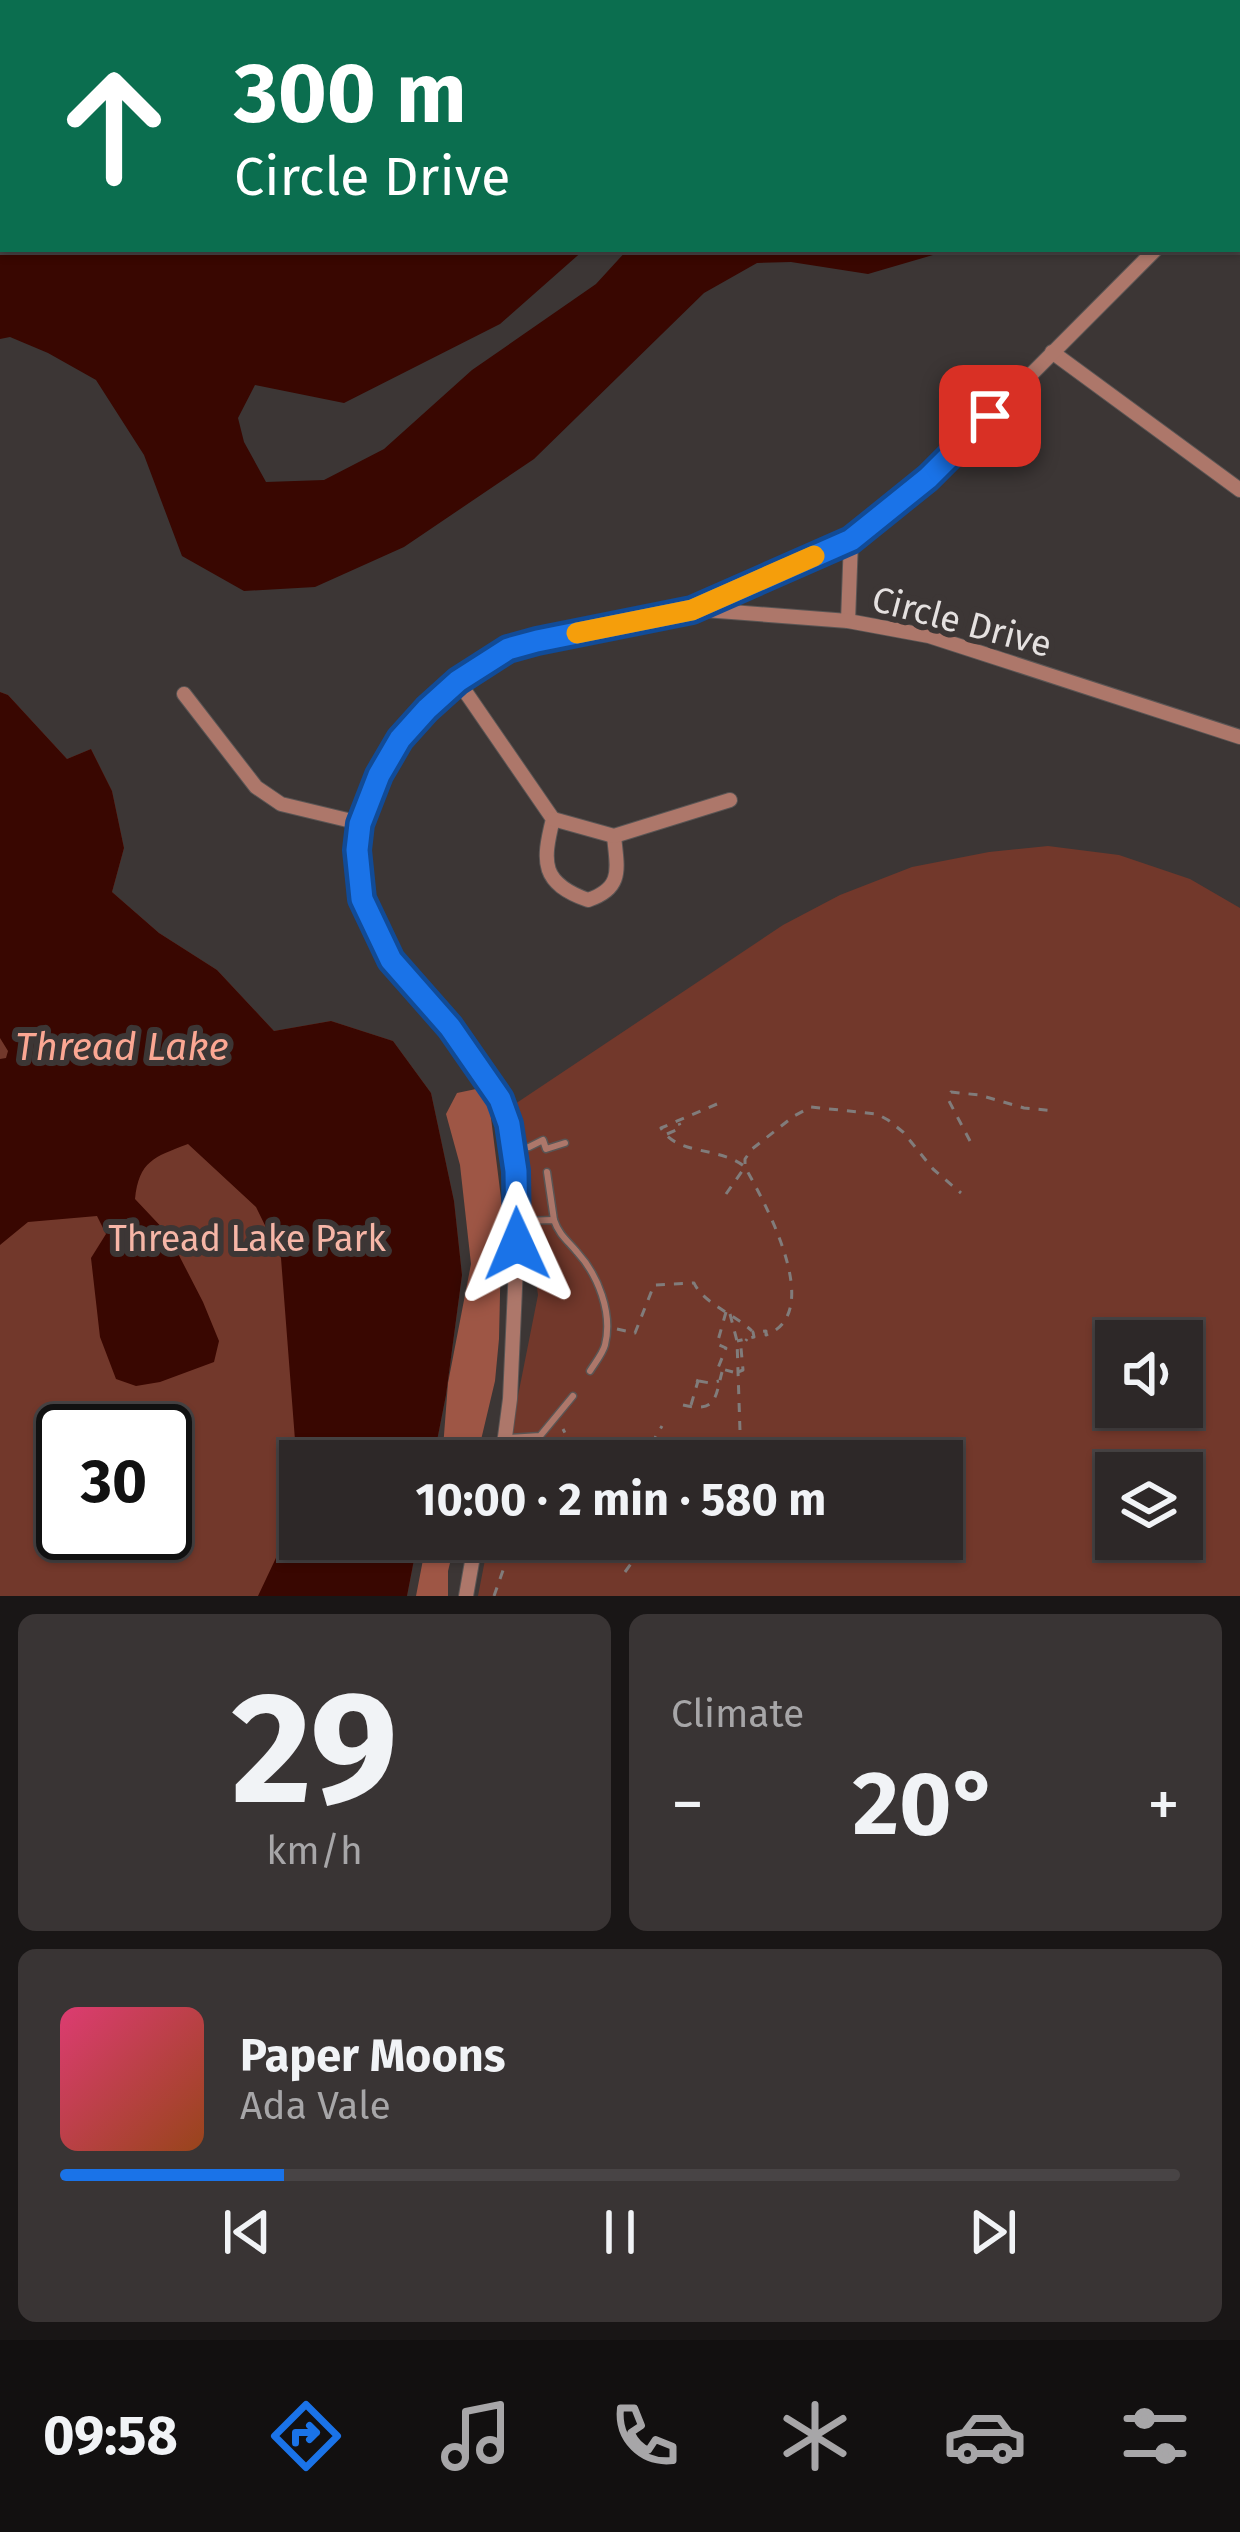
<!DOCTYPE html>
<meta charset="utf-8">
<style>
:root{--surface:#2d2828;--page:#393434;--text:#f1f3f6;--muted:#a7a6a8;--line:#484445;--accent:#1a73e8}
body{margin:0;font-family:"Fira Sans",sans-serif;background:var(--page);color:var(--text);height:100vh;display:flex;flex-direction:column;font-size:45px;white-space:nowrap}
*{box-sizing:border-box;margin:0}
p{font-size:39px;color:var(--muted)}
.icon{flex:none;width:66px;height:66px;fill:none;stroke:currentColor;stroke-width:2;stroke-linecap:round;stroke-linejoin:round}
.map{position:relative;height:1596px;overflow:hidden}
.drawer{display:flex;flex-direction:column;gap:18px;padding:18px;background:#191616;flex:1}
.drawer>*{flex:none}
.top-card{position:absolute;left:0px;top:0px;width:1242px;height:252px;box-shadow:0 3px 9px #0004,0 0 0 3px var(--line);background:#0b6e4f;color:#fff;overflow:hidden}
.controls{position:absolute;left:1095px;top:1320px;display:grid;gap:24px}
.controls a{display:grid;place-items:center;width:108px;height:108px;border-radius:0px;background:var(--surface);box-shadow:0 3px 9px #0004,0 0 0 3px var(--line);font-size:60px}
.speed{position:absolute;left:36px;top:1404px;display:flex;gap:24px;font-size:60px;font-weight:700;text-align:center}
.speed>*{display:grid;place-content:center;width:156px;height:156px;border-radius:50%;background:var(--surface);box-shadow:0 3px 9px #0004,0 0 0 3px var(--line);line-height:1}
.speed .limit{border:6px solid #111;border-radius:18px;background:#fff;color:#111}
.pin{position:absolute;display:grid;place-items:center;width:102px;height:102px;color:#fff;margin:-51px;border-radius:24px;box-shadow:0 6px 18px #0006}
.me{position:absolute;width:132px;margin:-66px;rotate:359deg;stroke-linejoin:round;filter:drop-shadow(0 0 9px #0008)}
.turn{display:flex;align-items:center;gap:42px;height:252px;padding:0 36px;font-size:54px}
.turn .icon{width:156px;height:156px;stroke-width:2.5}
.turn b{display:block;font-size:84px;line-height:102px}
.big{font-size:90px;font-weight:700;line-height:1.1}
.drawer .tile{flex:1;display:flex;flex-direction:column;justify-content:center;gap:18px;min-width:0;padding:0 42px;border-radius:18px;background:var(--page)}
.drawer .dial{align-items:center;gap:0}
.dial b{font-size:156px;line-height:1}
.song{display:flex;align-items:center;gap:36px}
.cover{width:144px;height:144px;border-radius:18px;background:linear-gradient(135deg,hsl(340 70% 55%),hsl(20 70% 35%))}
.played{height:12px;border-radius:6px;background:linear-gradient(90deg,var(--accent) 20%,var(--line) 20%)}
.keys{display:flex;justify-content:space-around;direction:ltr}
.heat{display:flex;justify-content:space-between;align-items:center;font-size:66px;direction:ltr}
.drawer .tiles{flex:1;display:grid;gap:18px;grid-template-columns:1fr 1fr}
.tile:last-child{grid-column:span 2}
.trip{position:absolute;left:279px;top:1440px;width:684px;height:120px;border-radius:0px;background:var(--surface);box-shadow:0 3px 9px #0004,0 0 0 3px var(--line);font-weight:700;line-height:120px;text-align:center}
.tabs{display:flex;height:192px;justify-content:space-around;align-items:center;background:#121010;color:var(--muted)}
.tabs .icon{width:84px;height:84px}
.tabs .active{color:var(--accent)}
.tabs b{font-size:54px;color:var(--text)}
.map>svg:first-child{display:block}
.green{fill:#72382b;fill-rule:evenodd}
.forest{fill:#9e5645}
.water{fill:#390701}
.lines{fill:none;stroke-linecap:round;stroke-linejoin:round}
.lane-casing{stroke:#5a5554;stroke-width:9}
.street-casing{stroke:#5a5554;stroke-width:16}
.path{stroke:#817c7b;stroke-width:3;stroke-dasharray:9 9;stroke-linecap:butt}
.lane{stroke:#ad776a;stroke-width:6}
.street{stroke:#ad776a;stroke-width:14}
.route-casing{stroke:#114b97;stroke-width:30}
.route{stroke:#1a73e8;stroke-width:21}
.slow{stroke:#f59e0b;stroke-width:21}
.labels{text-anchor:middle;stroke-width:12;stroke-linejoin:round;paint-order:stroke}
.street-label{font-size:36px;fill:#e5e1e0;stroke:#3c3635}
.park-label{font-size:36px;fill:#f6b6a7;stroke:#3c3635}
.water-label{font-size:39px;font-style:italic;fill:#fba793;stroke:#3c3635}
</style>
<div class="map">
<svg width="1240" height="1596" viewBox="0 0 1240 1596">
<rect width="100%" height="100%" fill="#3c3635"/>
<g class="green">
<path d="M 0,692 L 8,695 L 67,759 L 91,749 L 112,791 L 124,848 L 112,892 L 159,933 L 217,970 L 274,1031 L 331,1021 L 393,1041 L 431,1093 L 454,1201 L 462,1275 L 446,1395 L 433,1461 L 300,1461 L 300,1539 L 418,1539 L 407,1596 L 0,1596 ZM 63,1431 L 165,1431 L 165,1533 L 63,1533 Z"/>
<path d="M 1048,846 L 1119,855 L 1190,879 L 1240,908 L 1240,1596 L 478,1596 L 489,1539 L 942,1539 L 942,1461 L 505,1461 L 538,1295 L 512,1106 L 783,925 L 840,895 L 912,867 L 989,852 ZM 1116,1341 L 1182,1341 L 1182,1407 L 1116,1407 ZM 1116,1473 L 1182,1473 L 1182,1539 L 1116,1539 Z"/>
</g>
<g class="forest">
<polygon points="476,1089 490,1110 502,1206 499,1339 495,1381 476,1461 442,1461 448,1383 471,1264 460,1165 446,1114 457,1093"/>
<polygon points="427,1539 456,1539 448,1571 448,1596 416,1596"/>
</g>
<g class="water">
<polygon points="0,173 3,174 3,249 585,249 500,324 344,403 255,385 238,418 244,442 266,482 324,480 384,449 472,370 596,284 628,249 938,249 933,255 868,274 791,262 757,263 704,293 534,459 404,547 315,587 244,591 182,556 144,455 96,380 48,353 10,337 0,339"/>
<path d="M 0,692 L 8,695 L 67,759 L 91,749 L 112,791 L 124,848 L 112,892 L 159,933 L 217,970 L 274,1031 L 331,1021 L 393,1041 L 431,1093 L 454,1201 L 462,1275 L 446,1395 L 433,1461 L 300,1461 L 300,1505 L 281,1258 L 256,1207 L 188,1144 C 154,1157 139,1161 135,1199 L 168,1234 L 203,1302 L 219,1341 L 214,1362 L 160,1382 L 136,1386 L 116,1379 L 100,1337 L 91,1258 L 106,1234 L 97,1216 L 28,1222 L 0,1245 L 0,1059 L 6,1058 L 8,1051 L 0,1038 Z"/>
<polygon points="300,1507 300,1539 418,1539 407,1596 258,1596"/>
</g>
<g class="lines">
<g class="lane-casing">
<g id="lane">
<polyline points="516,1148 529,1147 543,1140 546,1149 565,1143"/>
<polyline points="547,1172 554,1220"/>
<path d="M 520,1221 L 554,1220 C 559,1235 568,1241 577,1252 C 598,1275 613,1313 605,1345 C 603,1353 595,1363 590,1371"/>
<polyline points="509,1438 540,1436 573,1396"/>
</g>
</g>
<g class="street-casing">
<g id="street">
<polyline points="114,0 115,3"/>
<polyline points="304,0 305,1"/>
<polyline points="482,0 483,3"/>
<polyline points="663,0 664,3"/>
<polyline points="0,116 3,116"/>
<polyline points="1239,201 1240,201"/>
<polyline points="1052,352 1240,490"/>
<polyline points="697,607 851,540 928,478 1156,249"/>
<polyline points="848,621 851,540"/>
<path d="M 458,681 L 553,819 C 542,863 541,883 588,900 C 624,888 617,868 614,836"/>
<polyline points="184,694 256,787 281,804 360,823"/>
<polyline points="553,819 614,836 730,800"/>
<polyline points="499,1461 505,1437 510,1399 517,1244 516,1171 509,1124 500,1099 480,1067 450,1027 391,960 362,899 357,850 360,823 379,775 400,739 427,709 458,681 508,649 537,641 692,609 848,621 929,636 1240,737"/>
<polyline points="466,1596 476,1539"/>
</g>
</g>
<g class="path">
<path d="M 717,1104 L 661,1128 C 677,1156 720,1146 745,1167 C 765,1203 826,1313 766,1335 L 766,1331 L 753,1332 L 754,1337 L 737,1341"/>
<polyline points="667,1134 681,1128 679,1123"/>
<polyline points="970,1141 949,1101 951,1092 979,1095 1024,1108 1056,1111"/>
<polyline points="726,1194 745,1167 745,1159 752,1149 794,1116 811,1107 877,1114 888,1120 903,1132 933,1169 961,1193"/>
<polyline points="726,1312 717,1344 726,1348 718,1368 733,1372"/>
<polyline points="730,1314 737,1341 741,1461"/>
<path d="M 617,1329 L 635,1333 L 654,1285 L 694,1283 C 703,1303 734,1314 752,1331"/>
<polyline points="738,1372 743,1370 741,1348 747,1339"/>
<polyline points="699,1381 710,1383 719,1381"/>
<path d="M 683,1405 C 717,1413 715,1398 722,1372"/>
<polyline points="691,1405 698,1381 691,1378"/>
<polyline points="563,1438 601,1461"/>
<polyline points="543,1461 565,1433 563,1429"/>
<polyline points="614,1461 622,1446 618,1439"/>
<polyline points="646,1461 648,1450 662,1426"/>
<polyline points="724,1461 737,1443"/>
<polyline points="625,1572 649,1539"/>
<polyline points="494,1596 514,1539"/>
</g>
<use href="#lane" class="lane"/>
<use href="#street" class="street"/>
</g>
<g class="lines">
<g class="route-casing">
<polyline id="route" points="517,1244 516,1171 509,1124 500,1099 450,1027 391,960 362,899 357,850 360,824 379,775 400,739 427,709 458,681 508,649 537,641 692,610 851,540 928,478 990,416"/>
</g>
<use href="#route" class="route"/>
<polyline class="slow" points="577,633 692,610 814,556"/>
</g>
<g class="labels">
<g class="street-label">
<text transform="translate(962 621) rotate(15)" y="13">Circle Drive</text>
</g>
<g class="park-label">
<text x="247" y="1251">Thread Lake Park</text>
</g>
<g class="water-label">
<text x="122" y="1060">Thread Lake</text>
</g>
</g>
</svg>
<div class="controls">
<a><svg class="icon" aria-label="sound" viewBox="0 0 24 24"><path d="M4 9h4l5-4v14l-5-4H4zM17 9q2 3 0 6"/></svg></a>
<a><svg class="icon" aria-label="layers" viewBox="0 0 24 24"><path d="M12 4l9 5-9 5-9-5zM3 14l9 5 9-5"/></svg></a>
</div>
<div class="speed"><div class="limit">30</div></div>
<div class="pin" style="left:990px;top:416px;background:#d93025"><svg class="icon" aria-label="arrive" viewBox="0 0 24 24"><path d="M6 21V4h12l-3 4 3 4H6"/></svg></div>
<svg class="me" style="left:517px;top:1244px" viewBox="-20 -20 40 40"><path d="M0-17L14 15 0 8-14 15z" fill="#1a73e8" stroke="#fff" stroke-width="4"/></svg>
<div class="trip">10:00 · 2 min · 580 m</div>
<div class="top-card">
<div class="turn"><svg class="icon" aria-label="ahead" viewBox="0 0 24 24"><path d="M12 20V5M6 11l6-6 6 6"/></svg><div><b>300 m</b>Circle Drive</div></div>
</div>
</div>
<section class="drawer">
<div class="tiles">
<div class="tile dial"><b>29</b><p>km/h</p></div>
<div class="tile"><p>Climate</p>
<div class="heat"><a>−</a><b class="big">20°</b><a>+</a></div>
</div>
<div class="tile">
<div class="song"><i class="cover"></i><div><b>Paper Moons</b><p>Ada Vale</p></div></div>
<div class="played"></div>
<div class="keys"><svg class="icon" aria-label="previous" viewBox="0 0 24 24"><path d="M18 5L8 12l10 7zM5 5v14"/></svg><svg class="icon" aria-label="pause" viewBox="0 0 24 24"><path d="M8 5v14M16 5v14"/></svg><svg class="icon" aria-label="next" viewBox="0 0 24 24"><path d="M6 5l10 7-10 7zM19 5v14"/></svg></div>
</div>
</div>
</section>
<nav class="tabs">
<b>09:58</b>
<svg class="icon active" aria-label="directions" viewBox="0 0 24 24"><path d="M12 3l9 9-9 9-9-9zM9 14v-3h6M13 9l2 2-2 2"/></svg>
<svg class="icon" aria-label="music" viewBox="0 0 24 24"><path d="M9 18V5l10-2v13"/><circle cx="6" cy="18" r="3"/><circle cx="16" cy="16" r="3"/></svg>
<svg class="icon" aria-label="phone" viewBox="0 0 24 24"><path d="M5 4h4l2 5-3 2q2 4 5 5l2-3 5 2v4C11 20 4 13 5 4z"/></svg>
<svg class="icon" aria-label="climate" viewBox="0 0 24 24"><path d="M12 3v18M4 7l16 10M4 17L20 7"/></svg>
<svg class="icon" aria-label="car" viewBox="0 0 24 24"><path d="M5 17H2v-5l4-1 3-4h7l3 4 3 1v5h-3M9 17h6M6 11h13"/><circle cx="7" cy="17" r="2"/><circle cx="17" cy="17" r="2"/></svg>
<svg class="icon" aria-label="filters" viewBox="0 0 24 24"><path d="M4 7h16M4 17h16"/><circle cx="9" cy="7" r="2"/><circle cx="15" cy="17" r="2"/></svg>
</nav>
